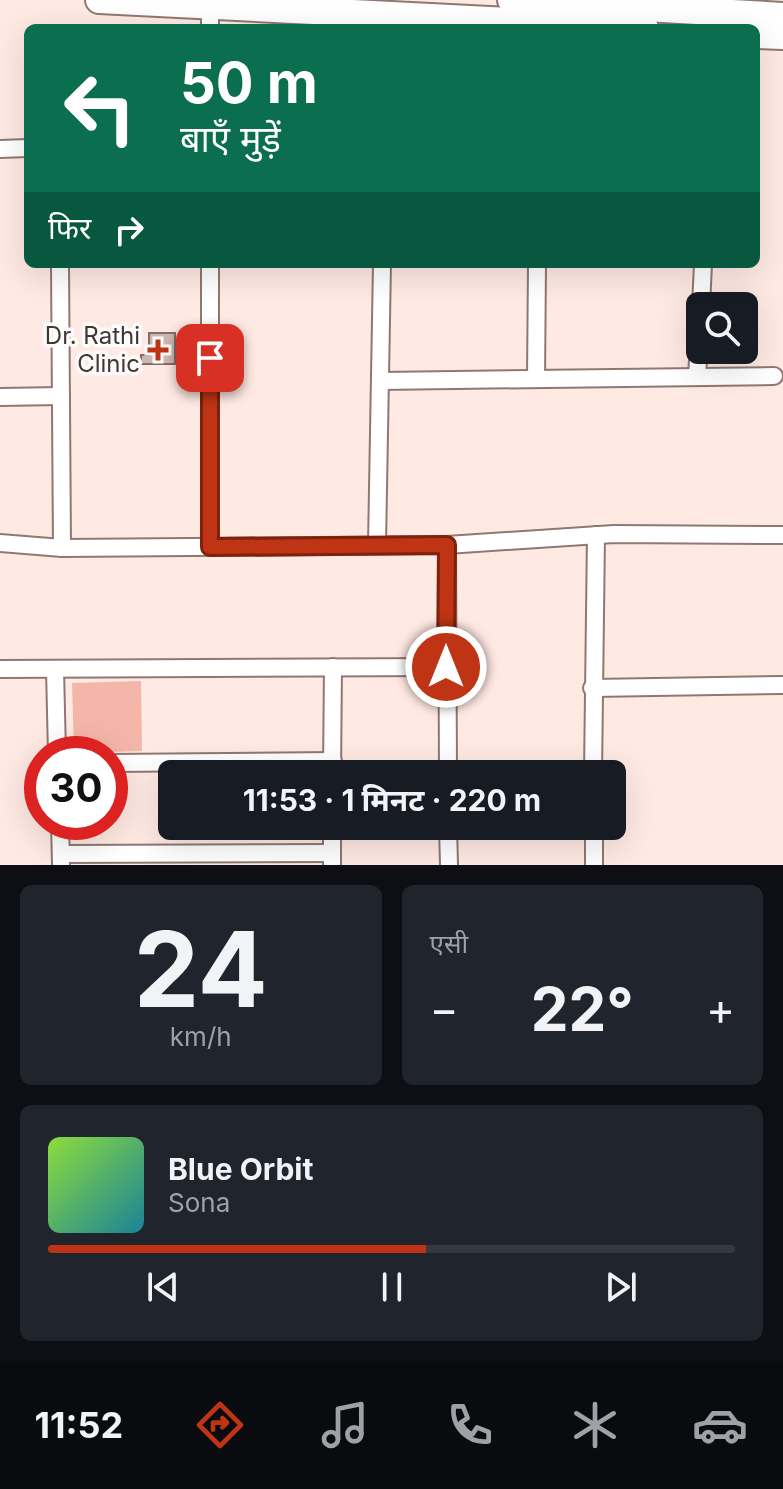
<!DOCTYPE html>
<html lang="hi">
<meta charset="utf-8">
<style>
:root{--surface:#171b24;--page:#20242c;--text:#f1f3f6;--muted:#9ea1a6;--line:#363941;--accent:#be3414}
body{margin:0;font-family:Inter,"Noto Sans Devanagari",sans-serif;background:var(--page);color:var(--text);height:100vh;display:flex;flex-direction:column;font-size:30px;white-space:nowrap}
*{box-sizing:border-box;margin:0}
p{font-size:26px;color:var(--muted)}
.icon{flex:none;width:44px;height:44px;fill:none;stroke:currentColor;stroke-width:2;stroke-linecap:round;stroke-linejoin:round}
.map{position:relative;height:865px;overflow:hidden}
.details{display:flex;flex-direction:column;gap:20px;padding:20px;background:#0d0f14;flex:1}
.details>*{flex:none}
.hud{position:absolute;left:24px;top:24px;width:736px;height:244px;border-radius:12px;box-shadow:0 8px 32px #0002;background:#0b6e4f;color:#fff;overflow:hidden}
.tools{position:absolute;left:686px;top:292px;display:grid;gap:16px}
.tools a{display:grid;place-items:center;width:72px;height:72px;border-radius:12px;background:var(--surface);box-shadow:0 8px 32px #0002;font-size:40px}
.speed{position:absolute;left:24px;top:736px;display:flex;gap:16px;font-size:40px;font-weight:700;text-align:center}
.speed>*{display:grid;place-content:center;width:104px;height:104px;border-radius:50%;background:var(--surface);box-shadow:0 8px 32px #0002;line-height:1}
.speed .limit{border:12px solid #d22;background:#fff;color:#111}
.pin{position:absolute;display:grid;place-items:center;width:68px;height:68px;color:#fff;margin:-34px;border-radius:16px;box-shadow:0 4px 12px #0006}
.me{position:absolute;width:88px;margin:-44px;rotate:0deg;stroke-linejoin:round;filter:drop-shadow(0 0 6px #0008)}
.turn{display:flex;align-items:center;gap:28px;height:168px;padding:0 24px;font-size:36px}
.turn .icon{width:104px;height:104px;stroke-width:2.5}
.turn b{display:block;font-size:56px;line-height:68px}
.then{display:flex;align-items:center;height:76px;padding:0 24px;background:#0003;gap:16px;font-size:30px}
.big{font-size:60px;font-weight:700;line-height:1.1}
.details .card{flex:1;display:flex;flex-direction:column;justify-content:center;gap:12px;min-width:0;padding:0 28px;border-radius:12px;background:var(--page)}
.details .dial{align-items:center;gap:0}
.dial b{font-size:104px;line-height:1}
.song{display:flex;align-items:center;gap:24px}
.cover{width:96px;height:96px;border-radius:12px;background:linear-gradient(135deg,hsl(90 70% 55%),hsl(190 70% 35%))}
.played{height:8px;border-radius:4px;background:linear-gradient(90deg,var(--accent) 55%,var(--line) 55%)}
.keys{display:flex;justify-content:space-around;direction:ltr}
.heat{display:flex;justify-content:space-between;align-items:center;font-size:44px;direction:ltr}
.details .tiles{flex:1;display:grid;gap:20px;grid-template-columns:1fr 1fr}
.card:last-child{grid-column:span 2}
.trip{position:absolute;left:158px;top:760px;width:468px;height:80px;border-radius:12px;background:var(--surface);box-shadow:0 8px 32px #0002;font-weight:700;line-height:80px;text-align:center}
.dock{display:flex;height:128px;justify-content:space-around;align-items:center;background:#090b0e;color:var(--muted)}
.dock .icon{width:56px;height:56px}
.dock .active{color:var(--accent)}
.dock b{font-size:36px;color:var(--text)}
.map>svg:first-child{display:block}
.green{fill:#f4b6a8}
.building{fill:#d0b6b0;stroke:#856d67;stroke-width:2}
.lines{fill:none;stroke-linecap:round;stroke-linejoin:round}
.minor-casing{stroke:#907872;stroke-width:20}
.trunk-casing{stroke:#907872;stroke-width:30}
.minor{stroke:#fff;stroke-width:16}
.trunk{stroke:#fff;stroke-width:26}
.route-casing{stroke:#7c220d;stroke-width:20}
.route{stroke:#be3414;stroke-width:14}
.poi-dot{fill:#be3414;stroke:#fbfbfb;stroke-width:3}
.labels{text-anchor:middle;stroke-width:7;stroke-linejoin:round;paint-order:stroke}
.poi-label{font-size:24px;fill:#413633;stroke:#fbfbfb;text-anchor:end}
</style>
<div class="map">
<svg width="783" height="865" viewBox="0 0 783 865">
<rect width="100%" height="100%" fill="#ffe9e3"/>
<polygon class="green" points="141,681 142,751 74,753 72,683"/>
<polygon class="building" points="149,333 175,333 175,364 141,364 141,355 149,355"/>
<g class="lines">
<g class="minor-casing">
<g id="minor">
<polyline points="210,0 210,28"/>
<polyline points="0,149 28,148"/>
<polyline points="60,264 62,548"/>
<polyline points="210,264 210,547"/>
<polyline points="701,306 703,264"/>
<polyline points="697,377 700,324"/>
<polyline points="536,379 537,264"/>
<polyline points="380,381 774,376"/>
<polyline points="0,397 61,396"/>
<polyline points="0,543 62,548 447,545 614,534 783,535"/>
<polyline points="377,545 382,264"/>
<polyline points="447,545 448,774"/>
<polyline points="0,669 446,667"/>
<polyline points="55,669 57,754"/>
<polyline points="592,688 783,685"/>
<polyline points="110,763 333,761"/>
<polyline points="332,774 333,667"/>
<polyline points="593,774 596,535"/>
<polyline points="60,822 61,864"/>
<polyline points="448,826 449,865"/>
<polyline points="594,826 594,865"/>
<polyline points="61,854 332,853"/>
<polyline points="332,865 332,826"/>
</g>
</g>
<g class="trunk-casing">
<g id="trunk">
<polyline points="99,0 645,28"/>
<polyline points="511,0 783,16"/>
<polyline points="756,35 783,36"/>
</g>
</g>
<use href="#minor" class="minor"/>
<use href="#trunk" class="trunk"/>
</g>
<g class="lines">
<g class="route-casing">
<polyline id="route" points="210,358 210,547 447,545 446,667"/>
</g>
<use href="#route" class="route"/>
</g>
<path class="poi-dot" d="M154 338h8v8h8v8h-8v8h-8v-8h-8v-8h8z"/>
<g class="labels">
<g class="poi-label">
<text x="140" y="344">Dr. Rathi<tspan x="140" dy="28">Clinic</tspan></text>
</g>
</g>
</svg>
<div class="tools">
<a><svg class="icon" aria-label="search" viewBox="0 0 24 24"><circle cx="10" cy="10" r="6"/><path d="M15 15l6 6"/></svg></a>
</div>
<div class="speed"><div class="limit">30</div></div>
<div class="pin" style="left:210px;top:358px;background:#d93025"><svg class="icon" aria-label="arrive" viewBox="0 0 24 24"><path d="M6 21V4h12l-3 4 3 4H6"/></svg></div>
<svg class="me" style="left:446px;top:667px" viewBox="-20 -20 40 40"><circle r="17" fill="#be3414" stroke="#fff" stroke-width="3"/><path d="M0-11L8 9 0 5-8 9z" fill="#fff"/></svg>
<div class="trip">11:53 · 1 मिनट · 220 m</div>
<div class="hud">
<div class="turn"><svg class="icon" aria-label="left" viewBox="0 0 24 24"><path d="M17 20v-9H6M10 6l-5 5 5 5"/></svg><div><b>50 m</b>बाएँ मुड़ें</div></div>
<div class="then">फिर<svg class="icon" aria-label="right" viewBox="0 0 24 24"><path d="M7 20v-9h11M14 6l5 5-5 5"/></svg></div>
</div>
</div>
<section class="details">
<div class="tiles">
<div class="card dial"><b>24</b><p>km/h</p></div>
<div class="card"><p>एसी</p>
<div class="heat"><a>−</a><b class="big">22°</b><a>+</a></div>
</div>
<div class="card">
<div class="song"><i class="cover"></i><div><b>Blue Orbit</b><p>Sona</p></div></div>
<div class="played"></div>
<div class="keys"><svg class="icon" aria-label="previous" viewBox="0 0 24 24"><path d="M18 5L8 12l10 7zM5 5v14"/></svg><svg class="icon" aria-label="pause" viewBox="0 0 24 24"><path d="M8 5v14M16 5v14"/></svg><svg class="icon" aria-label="next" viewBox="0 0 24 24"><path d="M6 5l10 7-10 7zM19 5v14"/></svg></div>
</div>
</div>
</section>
<nav class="dock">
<b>11:52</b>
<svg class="icon active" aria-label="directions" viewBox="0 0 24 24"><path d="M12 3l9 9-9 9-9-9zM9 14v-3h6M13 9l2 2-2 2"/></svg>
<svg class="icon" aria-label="music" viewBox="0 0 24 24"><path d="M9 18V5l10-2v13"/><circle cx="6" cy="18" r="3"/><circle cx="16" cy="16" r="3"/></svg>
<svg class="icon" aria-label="phone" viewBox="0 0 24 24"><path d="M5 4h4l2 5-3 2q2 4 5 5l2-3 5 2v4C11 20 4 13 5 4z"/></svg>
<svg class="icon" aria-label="climate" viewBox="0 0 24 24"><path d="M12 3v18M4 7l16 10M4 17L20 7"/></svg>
<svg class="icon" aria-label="car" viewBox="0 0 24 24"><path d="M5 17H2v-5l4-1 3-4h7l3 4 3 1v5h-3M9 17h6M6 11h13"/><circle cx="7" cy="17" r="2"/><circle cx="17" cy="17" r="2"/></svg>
</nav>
